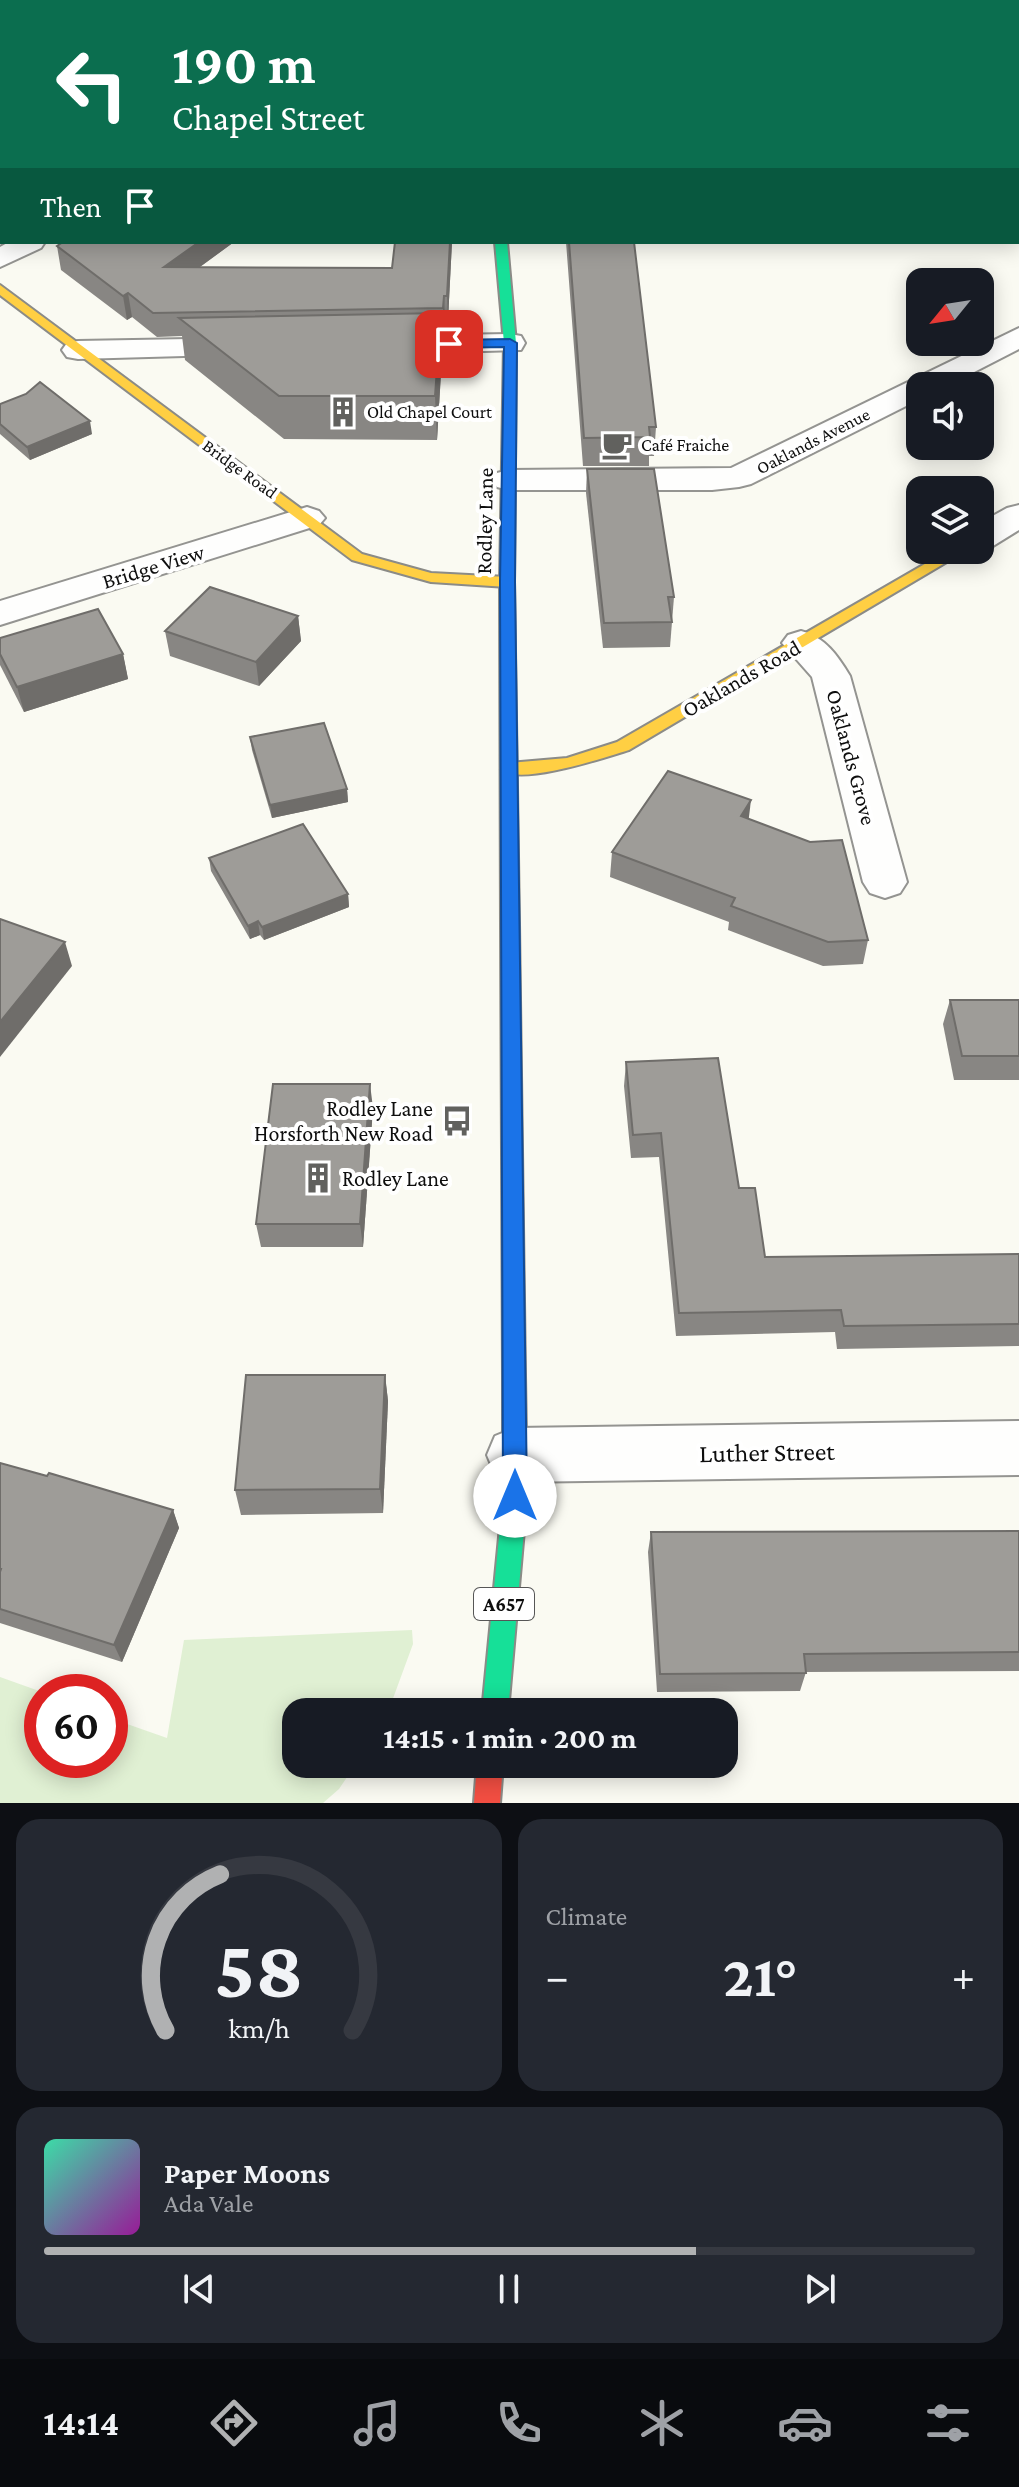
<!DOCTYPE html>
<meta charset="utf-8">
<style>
:root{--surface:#171b24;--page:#242831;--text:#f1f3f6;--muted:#9ea1a6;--line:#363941;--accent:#b0b1b2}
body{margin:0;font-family:"Crimson Pro",serif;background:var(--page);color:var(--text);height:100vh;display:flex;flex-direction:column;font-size:30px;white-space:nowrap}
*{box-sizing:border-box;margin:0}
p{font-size:26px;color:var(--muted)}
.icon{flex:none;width:44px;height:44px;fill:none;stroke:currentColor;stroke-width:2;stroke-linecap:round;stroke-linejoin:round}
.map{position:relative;height:1803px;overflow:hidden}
.side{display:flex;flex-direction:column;gap:16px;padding:16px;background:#0d0f14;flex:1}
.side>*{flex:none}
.hud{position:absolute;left:0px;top:0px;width:1020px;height:244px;box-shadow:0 4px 20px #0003;background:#0b6e4f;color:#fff;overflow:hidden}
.needle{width:52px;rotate:240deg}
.tools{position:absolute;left:906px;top:268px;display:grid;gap:16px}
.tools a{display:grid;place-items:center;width:88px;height:88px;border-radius:16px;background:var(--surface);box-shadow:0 4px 20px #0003;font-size:40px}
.speed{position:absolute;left:24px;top:1674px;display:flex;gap:16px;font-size:40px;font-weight:700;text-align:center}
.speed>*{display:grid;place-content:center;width:104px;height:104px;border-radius:50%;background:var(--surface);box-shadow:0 4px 20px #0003;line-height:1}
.speed .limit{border:12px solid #d22;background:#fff;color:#111}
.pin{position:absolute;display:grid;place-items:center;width:68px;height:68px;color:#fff;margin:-34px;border-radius:16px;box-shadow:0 4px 12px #0006}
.me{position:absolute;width:88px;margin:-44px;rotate:0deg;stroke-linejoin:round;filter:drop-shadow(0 0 6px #0008)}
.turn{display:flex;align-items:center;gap:28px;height:168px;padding:0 40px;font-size:36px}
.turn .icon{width:104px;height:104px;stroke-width:2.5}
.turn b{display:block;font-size:56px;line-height:68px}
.then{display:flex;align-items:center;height:76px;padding:0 40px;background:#0003;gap:16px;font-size:30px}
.big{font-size:60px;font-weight:700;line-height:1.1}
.side .tile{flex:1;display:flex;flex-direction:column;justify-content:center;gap:12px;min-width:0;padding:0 28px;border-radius:24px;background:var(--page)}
.side .dial{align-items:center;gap:0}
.dial svg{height:208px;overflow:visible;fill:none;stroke:var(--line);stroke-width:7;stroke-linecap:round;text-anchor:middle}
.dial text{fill:var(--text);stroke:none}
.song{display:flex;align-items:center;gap:24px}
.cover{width:96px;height:96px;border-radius:12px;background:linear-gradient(135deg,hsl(160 70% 55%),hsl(300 70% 35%))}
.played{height:8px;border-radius:4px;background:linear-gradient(90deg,var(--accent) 70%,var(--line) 70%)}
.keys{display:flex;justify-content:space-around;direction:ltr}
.heat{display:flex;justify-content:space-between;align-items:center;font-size:44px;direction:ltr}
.side .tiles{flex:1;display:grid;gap:16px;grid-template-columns:1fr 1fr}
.tile:last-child{grid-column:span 2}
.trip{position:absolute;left:282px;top:1698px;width:456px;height:80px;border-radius:24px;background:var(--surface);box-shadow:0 4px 20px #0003;font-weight:700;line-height:80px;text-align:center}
.dock{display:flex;height:128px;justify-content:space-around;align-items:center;background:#090b0e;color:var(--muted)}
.dock .icon{width:56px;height:56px}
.dock .on{color:var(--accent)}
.dock b{font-size:36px;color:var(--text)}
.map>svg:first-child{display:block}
.green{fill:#e0f0d3}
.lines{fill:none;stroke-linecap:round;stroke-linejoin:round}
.stream{fill:#cadff3;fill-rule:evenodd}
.street-casing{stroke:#949491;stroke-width:4}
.fast-casing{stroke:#8b8b87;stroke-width:4}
.slow-casing{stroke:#8b8b87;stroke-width:4}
.jam-casing{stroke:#8b8b87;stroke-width:4}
.street{fill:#fefefd;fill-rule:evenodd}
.fast{fill:#16e098;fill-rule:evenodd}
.slow{fill:#ffcf43;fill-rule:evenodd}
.jam{fill:#f24e42;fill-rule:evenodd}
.wall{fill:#888683}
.shaded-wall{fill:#6f6d6a}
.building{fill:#9e9c98;stroke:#6f6d6a;stroke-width:2}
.route{fill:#1a73e8;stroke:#114b97;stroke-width:2}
.labels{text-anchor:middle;stroke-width:8;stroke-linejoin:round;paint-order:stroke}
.far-poi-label{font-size:18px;fill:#0e0e0e;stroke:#fff;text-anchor:start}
.far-street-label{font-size:18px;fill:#0e0e0e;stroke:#fff}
.shield{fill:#fff;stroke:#565656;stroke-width:2}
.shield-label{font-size:20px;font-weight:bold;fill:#0e0e0e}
.street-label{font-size:22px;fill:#0e0e0e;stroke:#fff}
.poi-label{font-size:22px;fill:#0e0e0e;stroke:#fff;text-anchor:end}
.near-street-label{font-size:26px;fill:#0e0e0e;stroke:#fff}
</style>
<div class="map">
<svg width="1019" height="1803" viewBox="0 0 1019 1803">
<rect width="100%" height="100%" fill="#fafaf2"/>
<polygon class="green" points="412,1630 413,1644 388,1712 296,1712 296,1764 356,1764 339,1789 323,1803 0,1803 0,1677 42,1692 42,1760 110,1760 110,1718 167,1738 184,1640"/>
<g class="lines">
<g class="stream">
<polygon points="0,34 2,35 2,41 0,40"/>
<rect x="1018" y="52" width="1" height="6"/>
</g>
<g class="street-casing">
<g id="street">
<polygon points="649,0 676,0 677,2 650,2"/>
<polygon points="9,242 45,242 41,248 0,267 0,247"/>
<polygon points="1019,328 1019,349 947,386 920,386 920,399 751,484 739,487 712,490 509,490 497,487 492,480 497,473 509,470 731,468"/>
<polygon points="510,334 521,336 525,343 521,350 381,354 370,352 366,345 370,338 381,336"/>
<polygon points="244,338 255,340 260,347 255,354 78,359 67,357 62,350 67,343 78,341"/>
<polygon points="1019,505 1019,530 993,546 980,549 980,523 1007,508"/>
<polygon points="307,507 319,511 325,518 319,525 0,625 0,601"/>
<path d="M 801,631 C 825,637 838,656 850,676 L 907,882 L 900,893 L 885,898 L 870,893 L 863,882 L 812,677 L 782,643 L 788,635 Z"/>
<polygon points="1019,1421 1019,1475 515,1482 495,1474 487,1455 495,1436 515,1428"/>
</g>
</g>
<g class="fast-casing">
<g id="fast">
<polygon points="495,242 507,242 516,343 514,582 519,924 510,931 501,924 500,582 504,343"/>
<polygon points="514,1366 522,1369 525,1376 527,1496 508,1712 482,1712 503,1496 503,1376 506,1369"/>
</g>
</g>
<g class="slow-casing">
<g id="slow">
<polygon points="0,285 362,554 431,573 507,577 514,582 507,587 431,582 352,560 0,295"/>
<path d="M 949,550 L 967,550 L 629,750 C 606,757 517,787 501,769 L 509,763 L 567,758 L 617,742 Z"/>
<polygon points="510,917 519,924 525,1376 522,1383 514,1386 506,1383 503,1376 501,924"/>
</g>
</g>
<g class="jam-casing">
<polygon id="jam" points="477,1764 503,1764 500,1803 474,1803"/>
</g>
<use href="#street" class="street"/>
<use href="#fast" class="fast"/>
<use href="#slow" class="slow"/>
<use href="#jam" class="jam"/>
</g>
<g class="wall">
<polygon points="234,242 200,267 392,268 452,242 448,320 445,320 444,332 441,332 442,356 437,440 284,439 185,360 182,336 157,337 132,317 127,320 61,270 57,246"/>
<polygon points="566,242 634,242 656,427 654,456 649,456 649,466 583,466"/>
<polygon points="0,404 92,434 30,460 0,434"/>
<polygon points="587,469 674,597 670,647 603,648 586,493"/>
<polygon points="298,616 301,641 259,686 170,656 165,631"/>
<polygon points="0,638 123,654 128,679 24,712 0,665"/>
<polygon points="250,737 347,789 348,802 272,818 252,750"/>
<polygon points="748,819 868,940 863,964 823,966 728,930 729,922 610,877 612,852"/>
<polygon points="209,858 348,894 349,907 264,940 260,935 250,939 211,871"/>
<polygon points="950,1000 1019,1000 1019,1080 954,1080 943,1024"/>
<polygon points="626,1062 739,1188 765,1257 1019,1254 1019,1346 837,1349 835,1332 676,1336 659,1157 631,1158 624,1086"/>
<polygon points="373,1108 363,1247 261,1247 256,1224"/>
<polygon points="385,1375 388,1401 383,1513 241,1515 235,1490"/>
<polygon points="0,1463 173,1510 179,1528 122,1662 0,1623"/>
<polygon points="1019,1531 1019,1671 806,1672 800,1691 657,1692 648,1552 651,1532"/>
</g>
<g class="shaded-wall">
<polygon points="1018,79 1019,79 1018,101"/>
<polygon points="199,242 234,242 168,290 164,267"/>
<polygon points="450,242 452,242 448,320 447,296"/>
<polygon points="128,293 132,317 127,320 123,296"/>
<polygon points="444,296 445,320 444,332 443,308"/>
<polygon points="441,313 442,356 437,440 435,396"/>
<polygon points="90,421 92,434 30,460 27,447"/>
<polygon points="298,616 301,641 259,686 256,662"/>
<polygon points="123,654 128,679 24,712 17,687"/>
<polygon points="347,789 348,802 272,818 270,805"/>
<polygon points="751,800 748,825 741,816"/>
<polygon points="348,894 349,907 264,940 262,927"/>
<polygon points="258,921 260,935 250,939 248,926"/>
<polygon points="65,942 72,966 0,1057 0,1022"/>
<polygon points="370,1084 373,1108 363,1247 360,1224"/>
<polygon points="385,1375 388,1401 383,1513 380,1489"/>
<polygon points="173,1510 179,1528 122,1662 114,1645"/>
</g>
<g class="building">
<polygon points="231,0 467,0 470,2 230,2"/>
<polygon points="63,242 199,242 164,267 392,268 395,242 450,242 447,296 444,296 443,308 153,313 128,293 123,296 57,246"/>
<polygon points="569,242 634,242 656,427 649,427 650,437 584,438"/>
<polygon points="441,313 435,396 279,396 179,318"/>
<polygon points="40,382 90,421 27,447 0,424 0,404 26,394"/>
<polygon points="587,469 654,469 674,597 668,597 672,622 604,623"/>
<polygon points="210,587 298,616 256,662 165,631"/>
<polygon points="98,609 123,654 17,687 0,654 0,638"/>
<polygon points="324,723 347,789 270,805 250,737"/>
<polygon points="668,771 751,800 741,816 810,842 842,840 868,940 828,942 731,906 735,898 612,852"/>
<polygon points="303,824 348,894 262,927 258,921 248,926 209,858"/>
<polygon points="0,919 65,942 0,1022"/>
<polygon points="950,1000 1019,1000 1019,1056 962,1056"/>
<polygon points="718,1058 739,1188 755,1188 765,1257 1019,1254 1019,1324 844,1326 841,1310 679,1313 661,1133 633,1135 626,1062"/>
<polygon points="273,1084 370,1084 360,1224 256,1224"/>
<polygon points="246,1375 385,1375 380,1489 235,1490"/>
<polygon points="0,1463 47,1476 49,1473 173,1510 114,1645 0,1609 0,1572 1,1569 0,1569"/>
<polygon points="1019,1531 1019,1652 804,1654 806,1673 660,1674 651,1532"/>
</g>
<polygon class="route" points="510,339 517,343 515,582 527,1496 524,1504 515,1507 507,1504 503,1496 500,582 504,347 449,348 442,344 449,340"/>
<defs>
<g id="building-bare" transform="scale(2.4)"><path d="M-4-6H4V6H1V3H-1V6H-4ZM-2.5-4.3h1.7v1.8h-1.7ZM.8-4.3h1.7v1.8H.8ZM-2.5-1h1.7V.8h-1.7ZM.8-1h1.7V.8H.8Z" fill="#61615e" stroke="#fff" stroke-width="2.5" paint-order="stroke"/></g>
<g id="cafe-bare" transform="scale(2.4)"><path d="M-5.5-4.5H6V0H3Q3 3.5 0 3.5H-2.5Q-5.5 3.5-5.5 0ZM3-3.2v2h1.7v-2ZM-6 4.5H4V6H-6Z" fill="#61615e" stroke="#fff" stroke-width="2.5" paint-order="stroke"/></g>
<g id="bus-bare" transform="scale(2.4)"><path d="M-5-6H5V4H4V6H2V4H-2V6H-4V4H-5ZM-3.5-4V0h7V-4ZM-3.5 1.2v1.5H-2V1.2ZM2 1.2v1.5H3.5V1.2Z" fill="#61615e" stroke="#fff" stroke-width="2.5" paint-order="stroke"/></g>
</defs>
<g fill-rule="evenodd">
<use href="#building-bare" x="343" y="412"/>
<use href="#cafe-bare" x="617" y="445"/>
<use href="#bus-bare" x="457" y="1121"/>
<use href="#building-bare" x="318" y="1178"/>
</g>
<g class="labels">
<g class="far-poi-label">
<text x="367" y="418">Old Chapel Court</text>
<text x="641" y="451">Café Fraiche</text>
</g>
<g class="far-street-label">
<text transform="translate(813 441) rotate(-27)" y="6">Oaklands Avenue</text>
<text transform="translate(240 469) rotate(36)" y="6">Bridge Road</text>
</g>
<rect class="shield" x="474" y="1588" width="60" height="32" rx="6"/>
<g class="shield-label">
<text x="504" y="1611">A657</text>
</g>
<g class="street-label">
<text transform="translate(484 521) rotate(-89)" y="8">Rodley Lane</text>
<text transform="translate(153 566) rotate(-17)" y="8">Bridge View</text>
<text transform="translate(741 678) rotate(-30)" y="8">Oaklands Road</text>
<text transform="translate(852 757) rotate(75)" y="8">Oaklands Grove</text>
</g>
<g class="poi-label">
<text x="433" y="1116">Rodley Lane<tspan x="433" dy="25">Horsforth New Road</tspan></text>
<text x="342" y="1186" text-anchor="start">Rodley Lane</text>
</g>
<g class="near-street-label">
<text transform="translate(767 1452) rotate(-1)" y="9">Luther Street</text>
</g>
</g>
</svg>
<div class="tools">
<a><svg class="needle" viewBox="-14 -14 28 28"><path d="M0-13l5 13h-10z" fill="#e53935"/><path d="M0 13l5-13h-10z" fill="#9ea1a6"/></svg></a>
<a><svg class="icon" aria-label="sound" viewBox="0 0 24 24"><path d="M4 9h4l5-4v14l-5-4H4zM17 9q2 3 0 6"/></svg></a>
<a><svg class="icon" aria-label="layers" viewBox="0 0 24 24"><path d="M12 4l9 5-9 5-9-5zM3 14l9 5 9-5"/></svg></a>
</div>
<div class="speed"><div class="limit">60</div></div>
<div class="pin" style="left:449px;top:344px;background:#d93025"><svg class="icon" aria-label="arrive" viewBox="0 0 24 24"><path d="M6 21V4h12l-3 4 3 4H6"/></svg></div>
<svg class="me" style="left:515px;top:1496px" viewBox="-20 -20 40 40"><circle r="19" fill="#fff"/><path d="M0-13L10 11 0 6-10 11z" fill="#1a73e8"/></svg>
<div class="trip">14:15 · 1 min · 200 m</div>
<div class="hud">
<div class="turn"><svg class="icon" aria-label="left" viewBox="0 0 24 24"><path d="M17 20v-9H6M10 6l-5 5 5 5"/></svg><div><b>190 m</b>Chapel Street</div></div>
<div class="then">Then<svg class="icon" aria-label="arrive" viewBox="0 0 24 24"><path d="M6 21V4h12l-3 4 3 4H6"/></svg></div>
</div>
</div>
<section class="side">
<div class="tiles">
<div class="tile dial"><svg viewBox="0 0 100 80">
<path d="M14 69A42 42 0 1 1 86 69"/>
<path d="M14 69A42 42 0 0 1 35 9" stroke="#b0b1b2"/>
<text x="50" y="56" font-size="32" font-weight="700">58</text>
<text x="50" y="72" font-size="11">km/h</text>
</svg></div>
<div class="tile"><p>Climate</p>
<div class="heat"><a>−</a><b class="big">21°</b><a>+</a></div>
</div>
<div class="tile">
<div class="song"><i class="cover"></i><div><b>Paper Moons</b><p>Ada Vale</p></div></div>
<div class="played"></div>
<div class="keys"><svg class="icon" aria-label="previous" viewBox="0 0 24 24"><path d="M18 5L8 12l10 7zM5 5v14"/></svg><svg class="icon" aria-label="pause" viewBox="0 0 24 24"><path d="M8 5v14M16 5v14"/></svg><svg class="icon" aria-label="next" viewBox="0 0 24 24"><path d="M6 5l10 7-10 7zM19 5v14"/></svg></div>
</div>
</div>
</section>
<nav class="dock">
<b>14:14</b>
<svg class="icon on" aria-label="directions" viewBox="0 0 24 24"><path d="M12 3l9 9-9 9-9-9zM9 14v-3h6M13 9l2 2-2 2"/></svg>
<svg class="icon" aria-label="music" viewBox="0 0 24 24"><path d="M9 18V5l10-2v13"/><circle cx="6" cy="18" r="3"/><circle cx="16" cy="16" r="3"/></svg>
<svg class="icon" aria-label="phone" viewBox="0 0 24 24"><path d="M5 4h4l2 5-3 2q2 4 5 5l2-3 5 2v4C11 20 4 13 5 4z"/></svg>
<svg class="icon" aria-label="climate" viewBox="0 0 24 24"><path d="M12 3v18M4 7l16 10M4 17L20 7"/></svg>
<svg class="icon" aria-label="car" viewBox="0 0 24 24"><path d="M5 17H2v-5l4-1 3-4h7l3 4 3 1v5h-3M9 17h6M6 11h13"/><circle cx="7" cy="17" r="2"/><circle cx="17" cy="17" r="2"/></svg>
<svg class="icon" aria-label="filters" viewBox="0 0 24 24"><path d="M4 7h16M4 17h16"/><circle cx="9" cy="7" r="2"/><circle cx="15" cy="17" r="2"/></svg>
</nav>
